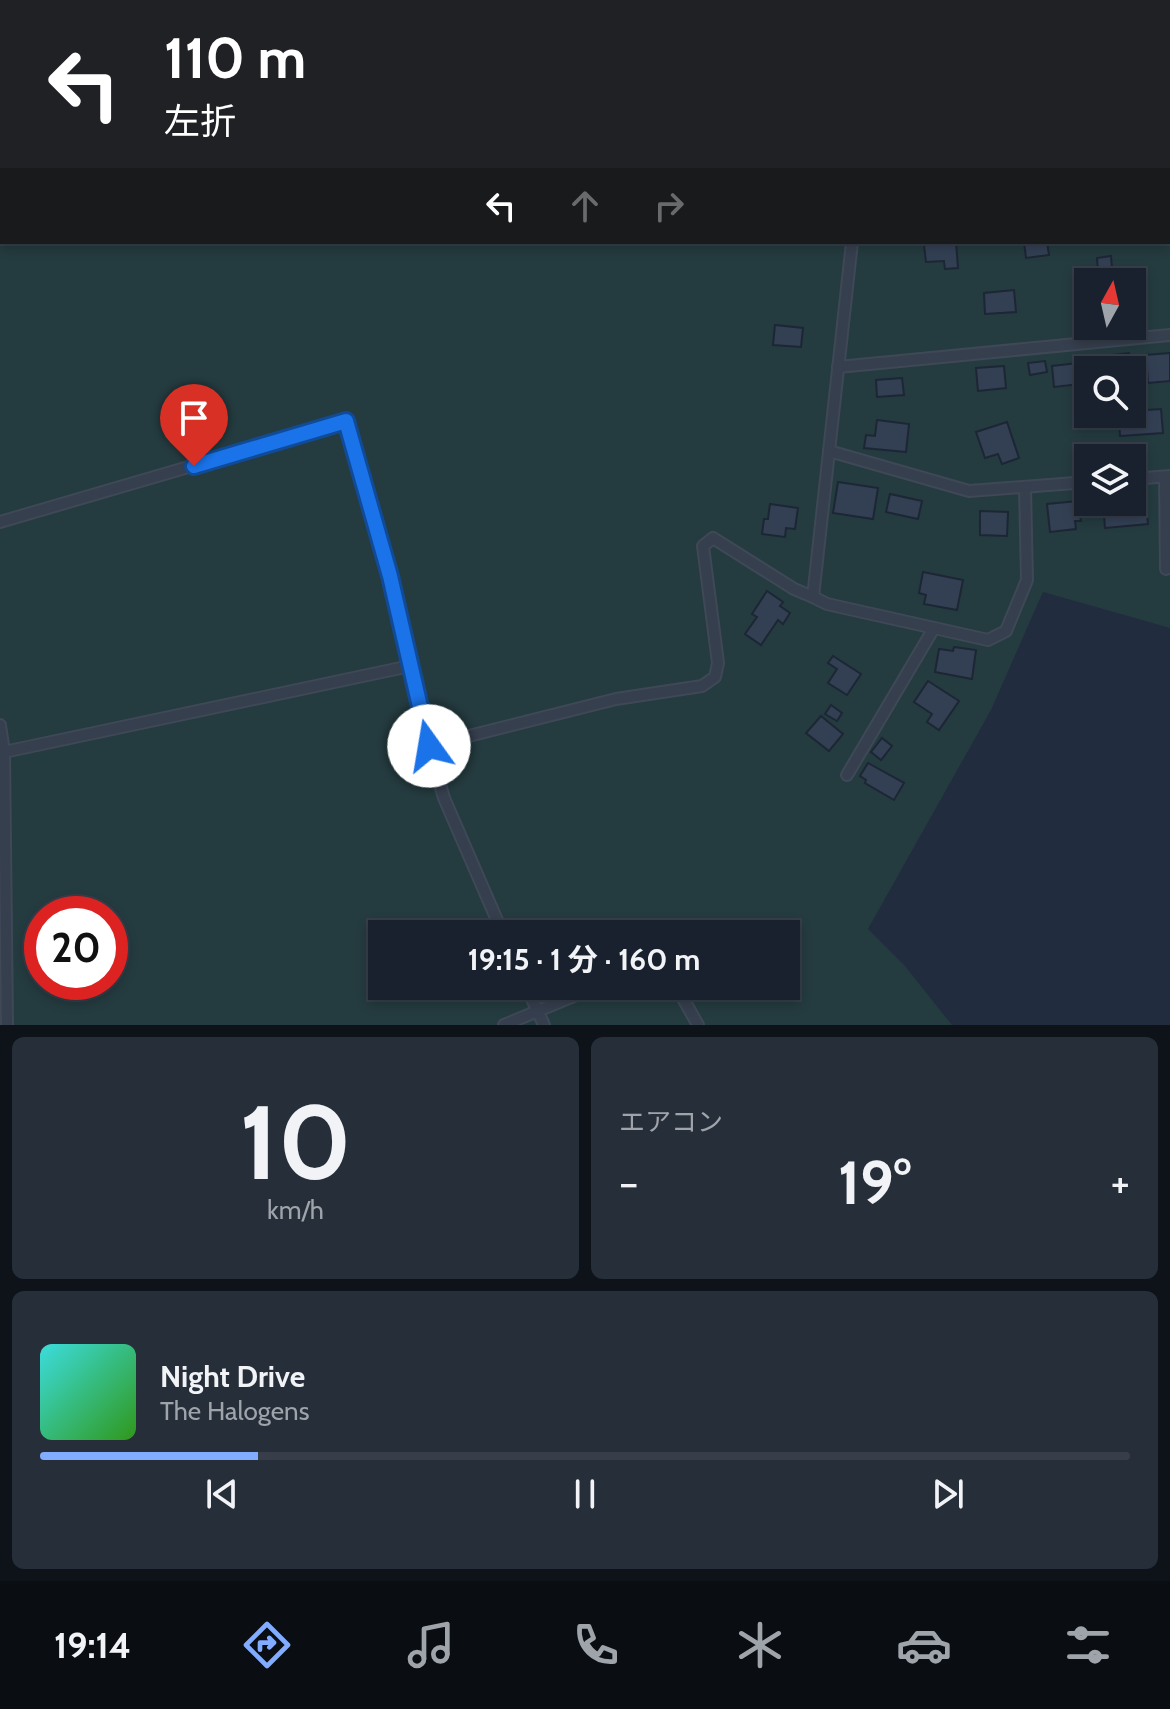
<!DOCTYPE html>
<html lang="ja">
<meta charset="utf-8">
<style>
:root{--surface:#19212e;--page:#262e3a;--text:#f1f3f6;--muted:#9fa3aa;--line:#373e4a;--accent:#81acff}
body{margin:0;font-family:Cabin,"Noto Sans JP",sans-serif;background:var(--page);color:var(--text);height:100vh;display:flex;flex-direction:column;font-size:30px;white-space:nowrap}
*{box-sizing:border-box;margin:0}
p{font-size:26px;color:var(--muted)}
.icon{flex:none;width:44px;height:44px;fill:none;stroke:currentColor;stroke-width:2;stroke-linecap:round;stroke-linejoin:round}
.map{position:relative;height:1025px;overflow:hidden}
.panel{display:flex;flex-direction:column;gap:12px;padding:12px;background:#0e1219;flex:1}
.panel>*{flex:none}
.hud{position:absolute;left:0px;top:0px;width:1170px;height:244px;box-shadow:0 4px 12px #0003,0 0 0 2px var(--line);background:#202124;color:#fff;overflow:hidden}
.needle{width:52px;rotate:8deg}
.controls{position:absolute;left:1074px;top:268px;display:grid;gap:16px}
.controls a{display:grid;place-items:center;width:72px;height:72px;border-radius:0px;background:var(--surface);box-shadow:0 4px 12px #0003,0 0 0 2px var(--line);font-size:40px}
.speed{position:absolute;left:24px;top:896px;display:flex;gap:16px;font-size:40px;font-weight:700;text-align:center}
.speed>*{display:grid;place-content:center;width:104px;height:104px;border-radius:50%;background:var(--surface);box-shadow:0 4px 12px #0003,0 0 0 2px var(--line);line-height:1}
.speed .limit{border:12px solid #d22;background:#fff;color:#111}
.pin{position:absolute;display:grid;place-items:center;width:68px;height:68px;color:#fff;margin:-82px -34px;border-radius:50% 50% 50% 0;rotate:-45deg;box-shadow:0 0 8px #0007}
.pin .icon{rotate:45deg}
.me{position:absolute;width:88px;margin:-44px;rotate:347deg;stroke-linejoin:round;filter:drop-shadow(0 0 6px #0008)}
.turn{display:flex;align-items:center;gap:28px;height:168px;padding:0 32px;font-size:36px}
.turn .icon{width:104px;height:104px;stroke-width:2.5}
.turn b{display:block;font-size:56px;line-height:68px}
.lanes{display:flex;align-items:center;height:76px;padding:0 32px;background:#0003;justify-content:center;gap:40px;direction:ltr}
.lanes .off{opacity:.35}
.big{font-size:60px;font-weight:700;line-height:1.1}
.panel .tile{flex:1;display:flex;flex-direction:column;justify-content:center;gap:12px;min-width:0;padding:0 28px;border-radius:12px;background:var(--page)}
.panel .dial{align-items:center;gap:0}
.dial b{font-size:104px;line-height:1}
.song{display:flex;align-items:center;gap:24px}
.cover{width:96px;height:96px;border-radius:12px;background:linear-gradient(135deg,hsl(180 70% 55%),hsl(110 70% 35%))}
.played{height:8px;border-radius:4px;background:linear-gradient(90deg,var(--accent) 20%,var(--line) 20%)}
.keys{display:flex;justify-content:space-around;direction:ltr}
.heat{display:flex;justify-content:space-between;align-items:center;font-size:44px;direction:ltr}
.panel .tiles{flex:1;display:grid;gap:12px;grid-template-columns:1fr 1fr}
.tile:last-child{grid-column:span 2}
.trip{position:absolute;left:368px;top:920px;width:432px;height:80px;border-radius:0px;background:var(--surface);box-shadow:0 4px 12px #0003,0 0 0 2px var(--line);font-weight:700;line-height:80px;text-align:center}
.menu{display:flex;height:128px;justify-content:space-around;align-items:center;background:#0a0d12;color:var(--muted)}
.menu .icon{width:56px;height:56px}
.menu .current{color:var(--accent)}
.menu b{font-size:36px;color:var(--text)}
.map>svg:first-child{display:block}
.green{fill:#243b3f;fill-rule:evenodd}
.building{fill:#334054;stroke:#1d2635;stroke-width:2}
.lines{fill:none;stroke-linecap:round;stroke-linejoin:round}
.service-casing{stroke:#3f4857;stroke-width:14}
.service{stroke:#363f4e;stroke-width:10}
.route-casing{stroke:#114b97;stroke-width:20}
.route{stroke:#1a73e8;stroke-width:14}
</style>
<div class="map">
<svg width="1170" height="1025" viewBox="0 0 1170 1025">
<rect width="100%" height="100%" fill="#212c3e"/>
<path class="green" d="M 0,0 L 1170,0 L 1170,628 L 1043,592 L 991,710 L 868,929 L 905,966 L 952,1025 L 0,1025 ZM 2,2 L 1168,2 L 1168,242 L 2,242 ZM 1088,282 L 1132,282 L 1132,326 L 1088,326 ZM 1088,370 L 1132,370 L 1132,414 L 1088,414 ZM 1088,458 L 1132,458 L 1132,502 L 1088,502 ZM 42,914 L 110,914 L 110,982 L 42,982 ZM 382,934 L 786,934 L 786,986 L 382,986 Z"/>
<g class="building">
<polygon points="936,242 956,242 958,268 945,269 944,261 926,262 924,245 936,244"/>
<polygon points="1024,242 1047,242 1049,255 1026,258"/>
<polygon points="1111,256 1112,269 1098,271 1097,258"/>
<polygon points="1123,274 1124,282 1094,282 1093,278"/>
<polygon points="1014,290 1016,312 985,314 984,293"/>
<polygon points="775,325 803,328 801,347 773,345"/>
<polygon points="1129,353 1130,370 1105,370 1104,356"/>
<polygon points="1170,353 1170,381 1148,383 1146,355"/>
<polygon points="1045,361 1047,372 1030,375 1028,363"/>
<polygon points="1078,363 1080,384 1054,387 1052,366"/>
<polygon points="1004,366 1006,388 978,391 976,368"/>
<polygon points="902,378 904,395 877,397 876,380"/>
<polygon points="1161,409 1163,433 1120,436 1119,418 1125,417 1125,414 1132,414 1132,411"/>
<polygon points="877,420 909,424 906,452 864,448 866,435 875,436"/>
<polygon points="1007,422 1019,458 1002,464 998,454 985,458 976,432"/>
<polygon points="838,482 878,488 873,519 833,513"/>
<polygon points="1132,492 1137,492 1138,499 1145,498 1148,524 1105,528 1103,502 1132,502"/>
<polygon points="890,494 922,501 918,519 886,512"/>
<polygon points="1078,501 1081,521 1075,521 1076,529 1050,532 1047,504"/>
<polygon points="770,504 798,508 795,529 786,528 785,537 762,534 764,519 768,519"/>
<polygon points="980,511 1008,512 1007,536 980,535"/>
<polygon points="923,572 963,580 957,610 924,604 926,595 919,593"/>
<polygon points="767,591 783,602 780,606 790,613 783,624 778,620 761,645 745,634 757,617 752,614"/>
<polygon points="954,647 976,650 972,679 935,672 939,649 953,651"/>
<polygon points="833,656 861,674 847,695 828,683 837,669 828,663"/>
<polygon points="928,681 959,701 939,730 927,722 932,714 914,702"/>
<polygon points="831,705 842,713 837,721 825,714"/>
<polygon points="821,716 843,734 829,751 806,733"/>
<polygon points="882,738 892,746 881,760 871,752"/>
<polygon points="868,763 904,783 894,800 865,783 866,780 860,776"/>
</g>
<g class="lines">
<g class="service-casing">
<g id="service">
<polyline points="380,0 383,2"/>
<polyline points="927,2 943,0"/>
<polyline points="1168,49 1170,49"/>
<polyline points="1168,201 1170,201"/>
<polyline points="838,367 1170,335"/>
<polyline points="829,451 969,491 1088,482"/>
<polyline points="1165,477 1166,569"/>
<polyline points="1132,479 1170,476"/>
<polyline points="0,522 346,421 390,576 429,746 444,798 503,934"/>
<polyline points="813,597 827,604 988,640 1006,631 1027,580 1025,487"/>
<polyline points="0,725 4,752 7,1025"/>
<polyline points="429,746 616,699 702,686 715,677 718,663 703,546 713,538 794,589 813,597 852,242"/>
<polyline points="4,752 410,666"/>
<polyline points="847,775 934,628"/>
<polyline points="526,986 544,1025"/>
<polyline points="676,986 698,1025"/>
<polyline points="504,1025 598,986"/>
</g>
</g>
<use href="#service" class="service"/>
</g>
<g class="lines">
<g class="route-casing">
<polyline id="route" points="194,466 346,421 390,576 429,746"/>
</g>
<use href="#route" class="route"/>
</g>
</svg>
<div class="controls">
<a><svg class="needle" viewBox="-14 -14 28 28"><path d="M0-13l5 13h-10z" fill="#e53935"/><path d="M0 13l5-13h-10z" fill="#9fa3aa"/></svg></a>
<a><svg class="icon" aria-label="search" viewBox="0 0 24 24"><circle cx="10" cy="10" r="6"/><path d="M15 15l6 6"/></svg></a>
<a><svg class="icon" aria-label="layers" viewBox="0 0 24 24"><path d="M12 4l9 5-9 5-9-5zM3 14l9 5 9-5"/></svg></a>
</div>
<div class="speed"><div class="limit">20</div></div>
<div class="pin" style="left:194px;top:466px;background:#d93025"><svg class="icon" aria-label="arrive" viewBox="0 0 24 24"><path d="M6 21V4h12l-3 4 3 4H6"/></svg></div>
<svg class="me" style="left:429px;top:746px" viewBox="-20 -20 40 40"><circle r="19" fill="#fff"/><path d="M0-13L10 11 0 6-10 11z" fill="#1a73e8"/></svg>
<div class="trip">19:15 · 1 分 · 160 m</div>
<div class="hud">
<div class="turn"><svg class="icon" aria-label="left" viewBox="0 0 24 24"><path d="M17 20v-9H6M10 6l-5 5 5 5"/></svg><div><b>110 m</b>左折</div></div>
<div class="lanes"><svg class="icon" aria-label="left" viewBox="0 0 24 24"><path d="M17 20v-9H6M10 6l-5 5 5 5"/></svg><svg class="icon off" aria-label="ahead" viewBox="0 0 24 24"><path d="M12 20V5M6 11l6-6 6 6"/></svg><svg class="icon off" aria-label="right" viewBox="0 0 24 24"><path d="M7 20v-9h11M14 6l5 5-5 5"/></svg></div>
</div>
</div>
<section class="panel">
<div class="tiles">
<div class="tile dial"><b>10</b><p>km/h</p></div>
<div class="tile"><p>エアコン</p>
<div class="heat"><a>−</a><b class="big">19°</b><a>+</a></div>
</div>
<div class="tile">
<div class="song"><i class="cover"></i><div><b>Night Drive</b><p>The Halogens</p></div></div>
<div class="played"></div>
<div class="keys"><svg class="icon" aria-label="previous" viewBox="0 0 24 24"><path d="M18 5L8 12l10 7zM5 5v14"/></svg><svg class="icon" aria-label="pause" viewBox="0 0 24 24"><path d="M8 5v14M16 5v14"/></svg><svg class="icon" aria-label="next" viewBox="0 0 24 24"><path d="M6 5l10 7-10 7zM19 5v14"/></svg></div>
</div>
</div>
</section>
<nav class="menu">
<b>19:14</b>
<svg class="icon current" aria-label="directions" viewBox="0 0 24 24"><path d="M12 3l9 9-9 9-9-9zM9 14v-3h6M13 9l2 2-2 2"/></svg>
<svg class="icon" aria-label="music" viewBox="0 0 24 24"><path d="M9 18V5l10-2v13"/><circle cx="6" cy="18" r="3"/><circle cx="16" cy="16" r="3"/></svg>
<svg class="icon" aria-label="phone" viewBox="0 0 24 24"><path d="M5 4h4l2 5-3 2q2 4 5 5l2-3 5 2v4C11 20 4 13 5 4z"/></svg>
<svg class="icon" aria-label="climate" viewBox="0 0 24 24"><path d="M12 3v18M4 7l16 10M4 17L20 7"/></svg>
<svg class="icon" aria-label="car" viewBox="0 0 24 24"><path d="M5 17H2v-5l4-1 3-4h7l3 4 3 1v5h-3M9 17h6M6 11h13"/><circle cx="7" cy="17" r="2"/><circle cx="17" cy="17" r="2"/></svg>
<svg class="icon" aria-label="filters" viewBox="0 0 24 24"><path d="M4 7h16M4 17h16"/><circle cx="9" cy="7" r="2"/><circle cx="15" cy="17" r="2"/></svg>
</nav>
